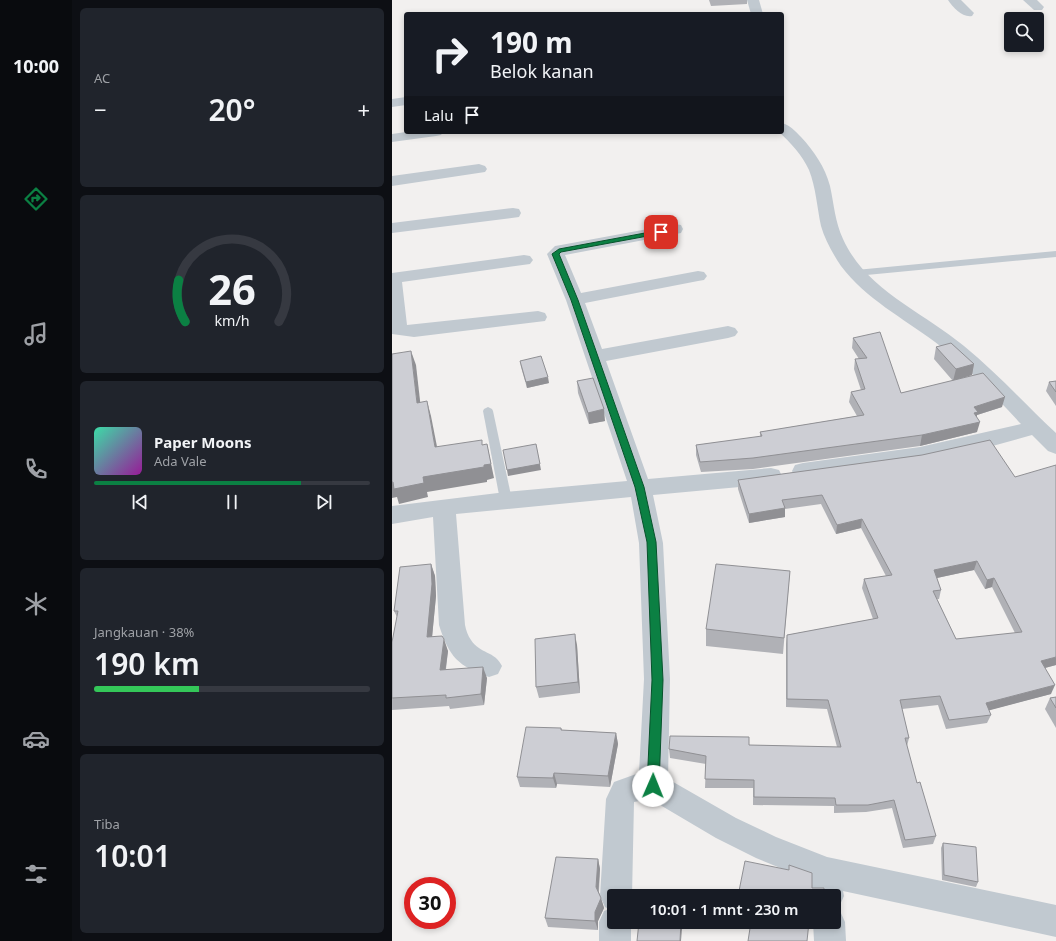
<!DOCTYPE html>
<html lang="id">
<meta charset="utf-8">
<style>
:root{--surface:#171b24;--page:#20242c;--text:#f1f3f6;--muted:#9ea1a6;--line:#363941;--accent:#0b8043}
body{margin:0;font-family:"Noto Sans",sans-serif;background:var(--page);color:var(--text);height:100vh;display:flex;flex-direction:column;font-size:15px;white-space:nowrap}
*{box-sizing:border-box;margin:0}
p{font-size:13px;color:var(--muted)}
.icon{flex:none;width:22px;height:22px;fill:none;stroke:currentColor;stroke-width:2;stroke-linecap:round;stroke-linejoin:round}
.map{position:relative;flex:1;overflow:hidden}
.panel{display:flex;flex-direction:column;gap:8px;padding:8px;background:#0d0f14;width:320px}
.panel>*{flex:none}
.guide{position:absolute;left:12px;top:12px;width:380px;height:122px;border-radius:4px;box-shadow:0 2px 6px #0003;background:#171b24;color:var(--text);overflow:hidden}
.fabs{position:absolute;left:612px;top:12px;display:grid;gap:8px}
.fabs a{display:grid;place-items:center;width:40px;height:40px;border-radius:4px;background:var(--surface);box-shadow:0 2px 6px #0003;font-size:20px}
.speed{position:absolute;left:12px;top:877px;display:flex;gap:8px;font-size:20px;font-weight:700;text-align:center}
.speed>*{display:grid;place-content:center;width:52px;height:52px;border-radius:50%;background:var(--surface);box-shadow:0 2px 6px #0003;line-height:1}
.speed .limit{border:6px solid #d22;background:#fff;color:#111}
.pin{position:absolute;display:grid;place-items:center;width:34px;height:34px;color:#fff;margin:-17px;border-radius:8px;box-shadow:0 2px 6px #0006}
.me{position:absolute;width:44px;margin:-22px;rotate:1deg;stroke-linejoin:round;filter:drop-shadow(0 0 3px #0008)}
.turn{display:flex;align-items:center;gap:14px;height:84px;padding:0 20px;font-size:18px}
.turn .icon{width:52px;height:52px;stroke-width:2.5}
.turn b{display:block;font-size:28px;line-height:34px}
.then{display:flex;align-items:center;height:38px;padding:0 20px;background:#0003;gap:8px;font-size:15px}
.big{font-size:30px;font-weight:600;line-height:1.1}
.panel .widget{flex:1;display:flex;flex-direction:column;justify-content:center;gap:6px;min-width:0;padding:0 14px;border-radius:6px;background:var(--page)}
.panel .dial{align-items:center;gap:0}
.dial svg{height:104px;overflow:visible;fill:none;stroke:var(--line);stroke-width:7;stroke-linecap:round;text-anchor:middle}
.dial text{fill:var(--text);stroke:none}
.song{display:flex;align-items:center;gap:12px}
.cover{width:48px;height:48px;border-radius:6px;background:linear-gradient(135deg,hsl(160 70% 55%),hsl(300 70% 35%))}
.played{height:4px;border-radius:2px;background:linear-gradient(90deg,var(--accent) 75%,var(--line) 75%)}
.keys{display:flex;justify-content:space-around;direction:ltr}
.heat{display:flex;justify-content:space-between;align-items:center;font-size:22px;direction:ltr}
.charge{height:6px;border-radius:3px;background:linear-gradient(90deg,#34c759 38%,var(--line) 0)}
.trip{position:absolute;left:215px;top:889px;width:234px;height:40px;border-radius:4px;background:var(--surface);box-shadow:0 2px 6px #0003;font-weight:600;line-height:40px;text-align:center}
main{display:flex;flex:1;min-height:0}
.tabs{display:flex;flex-direction:column;width:72px;justify-content:space-around;align-items:center;background:#090b0e;color:var(--muted)}
.tabs .icon{width:28px;height:28px}
.tabs .active{color:var(--accent)}
.tabs b{font-size:18px;color:var(--text)}
.map>svg:first-child{display:block}
.lines{fill:none;stroke-linecap:round;stroke-linejoin:round}
.service{fill:#c1c9d0;fill-rule:evenodd}
.minor{fill:#c1c9d0;fill-rule:evenodd}
.wall{fill:#b0b1b6;fill-rule:evenodd}
.shaded-wall{fill:#909094}
.building{fill:#cdced4;stroke:#909094;fill-rule:evenodd}
.route{fill:#0b8043;stroke:#07532c}
</style>
<main>
<nav class="tabs">
<b>10:00</b>
<svg class="icon active" aria-label="directions" viewBox="0 0 24 24"><path d="M12 3l9 9-9 9-9-9zM9 14v-3h6M13 9l2 2-2 2"/></svg>
<svg class="icon" aria-label="music" viewBox="0 0 24 24"><path d="M9 18V5l10-2v13"/><circle cx="6" cy="18" r="3"/><circle cx="16" cy="16" r="3"/></svg>
<svg class="icon" aria-label="phone" viewBox="0 0 24 24"><path d="M5 4h4l2 5-3 2q2 4 5 5l2-3 5 2v4C11 20 4 13 5 4z"/></svg>
<svg class="icon" aria-label="climate" viewBox="0 0 24 24"><path d="M12 3v18M4 7l16 10M4 17L20 7"/></svg>
<svg class="icon" aria-label="car" viewBox="0 0 24 24"><path d="M5 17H2v-5l4-1 3-4h7l3 4 3 1v5h-3M9 17h6M6 11h13"/><circle cx="7" cy="17" r="2"/><circle cx="17" cy="17" r="2"/></svg>
<svg class="icon" aria-label="filters" viewBox="0 0 24 24"><path d="M4 7h16M4 17h16"/><circle cx="9" cy="7" r="2"/><circle cx="15" cy="17" r="2"/></svg>
</nav>
<section class="panel">
<div class="widget"><p>AC</p>
<div class="heat"><a>−</a><b class="big">20°</b><a>+</a></div>
</div>
<div class="widget dial"><svg viewBox="0 0 100 80">
<path d="M14 69A42 42 0 1 1 86 69"/>
<path d="M14 69A42 42 0 0 1 9 37" stroke="#0b8043"/>
<text x="50" y="56" font-size="32" font-weight="700">26</text>
<text x="50" y="72" font-size="11">km/h</text>
</svg></div>
<div class="widget">
<div class="song"><i class="cover"></i><div><b>Paper Moons</b><p>Ada Vale</p></div></div>
<div class="played"></div>
<div class="keys"><svg class="icon" aria-label="previous" viewBox="0 0 24 24"><path d="M18 5L8 12l10 7zM5 5v14"/></svg><svg class="icon" aria-label="pause" viewBox="0 0 24 24"><path d="M8 5v14M16 5v14"/></svg><svg class="icon" aria-label="next" viewBox="0 0 24 24"><path d="M6 5l10 7-10 7zM19 5v14"/></svg></div>
</div>
<div class="widget"><p>Jangkauan · 38%</p><b class="big">190 km</b><div class="charge"></div></div>
<div class="widget"><p>Tiba</p><b class="big">10:01</b></div>
</section>
<div class="map">
<svg width="664" height="941" viewBox="0 0 664 941">
<rect width="100%" height="100%" fill="#f2f0ef"/>
<g class="lines">
<g class="service">
<polygon points="664,251 664,257 464,276 460,273 464,270"/>
<polygon points="96,407 100,409 101,411 120,500 118,503 114,504 110,503 108,500 91,411 92,409"/>
</g>
<g class="minor">
<polygon points="355,0 367,0 371,14 359,14"/>
<path d="M 556,0 L 569,0 L 582,13 L 580,16 C 571,18 561,8 556,0 Z"/>
<polygon points="631,0 645,0 652,7 650,10 642,10"/>
<polygon points="14,97 14,105 0,107 0,99"/>
<path d="M 390,123 C 398,125 403,131 409,137 C 422,151 433,167 438,186 C 442,204 443,222 451,239 C 474,290 531,312 572,346 C 605,373 633,404 664,433 L 664,454 L 656,451 L 640,435 L 575,453 L 528,463 L 411,479 L 403,477 L 400,471 L 403,465 L 411,463 L 528,447 L 629,424 C 602,395 575,366 543,342 C 511,318 474,299 449,266 C 441,254 433,240 429,226 C 425,207 424,188 417,170 C 410,155 399,143 387,132 L 390,132 Z"/>
<polygon points="14,132 51,132 49,135 44,136 0,142 0,134"/>
<polygon points="87,164 93,166 95,169 93,172 0,186 0,176"/>
<polygon points="121,208 127,209 129,213 127,217 0,233 0,223"/>
<path d="M 283,224 L 289,225 L 291,229 L 289,233 L 173,255 L 189,293 L 306,271 L 312,272 L 315,276 L 312,280 L 306,281 L 193,303 L 210,349 L 336,326 L 343,328 L 346,332 L 343,336 L 336,338 L 214,361 L 256,479 L 379,468 L 387,470 L 390,476 L 387,482 L 379,484 L 261,495 L 271,543 L 278,679 L 276,779 L 344,818 L 384,837 L 435,857 L 664,905 L 664,937 L 451,891 L 452,896 L 447,907 L 443,909 L 448,911 L 453,922 L 454,941 L 422,941 L 421,922 L 442,922 L 442,896 L 420,896 L 420,881 L 364,858 L 324,838 L 258,799 L 242,802 L 240,896 L 222,896 L 222,922 L 239,922 L 239,941 L 207,941 L 207,922 L 212,911 L 217,909 L 213,907 L 208,896 L 214,799 L 222,782 L 247,773 L 252,679 L 247,543 L 239,497 L 64,514 L 73,625 C 74,630 76,636 79,640 C 88,654 103,651 110,666 L 106,674 L 97,677 C 66,666 57,657 47,625 L 41,517 L 0,524 L 0,506 L 114,492 L 235,481 L 174,300 L 155,254 L 163,246 L 169,245 Z"/>
<polygon points="132,255 138,256 141,260 138,264 10,282 15,325 146,311 153,313 155,317 153,321 22,337 0,334 0,273"/>
</g>
</g>
<g class="wall">
<polygon points="317,0 355,0 355,4 319,6"/>
<polygon points="461,338 509,393 561,381 542,359 544,347 582,364 580,375 567,379 610,407 585,415 585,432 528,446 361,469 309,472 304,455 304,445 368,437 368,432 465,416 457,402 459,392 469,390 462,369 463,359 467,359 460,348"/>
<polygon points="128,361 157,383 135,388 129,367"/>
<polygon points="185,381 213,421 197,424 186,393"/>
<polygon points="664,381 664,406 654,391 657,382"/>
<path d="M 530,455 L 664,665 L 653,668 L 659,694 L 597,710 L 599,715 L 595,723 L 554,729 L 546,705 L 510,709 L 517,738 L 515,746 L 525,783 L 544,836 L 541,844 L 511,848 L 500,808 L 474,812 L 442,813 L 442,806 L 361,805 L 361,788 L 313,788 L 314,764 L 278,758 L 277,749 L 357,745 L 445,747 L 435,709 L 394,707 L 394,644 L 395,635 L 481,619 L 470,588 L 472,579 L 494,576 L 469,528 L 444,534 L 429,504 L 393,509 L 393,517 L 357,523 L 346,489 L 346,480 ZM 582,570 L 593,589 L 600,587 L 623,633 L 564,639 L 545,599 L 547,599 L 549,590 L 545,578 Z"/>
<polygon points="39,564 43,576 44,596 40,637 56,651 54,669 95,678 92,705 58,709 57,706 0,710 0,642 5,617 2,611"/>
<polygon points="398,571 391,654 314,646 314,629"/>
<polygon points="185,645 188,693 147,698 144,687"/>
<polygon points="664,697 664,728 653,709 658,698"/>
<polygon points="169,728 170,730 224,733 226,744 218,787 165,784 164,788 128,787 125,777"/>
<polygon points="551,843 586,882 584,887 550,880 549,848"/>
<polygon points="206,859 208,869 207,892 212,908 206,921 206,930 156,927 153,918"/>
<polygon points="359,922 421,922 420,928"/>
</g>
<g class="shaded-wall">
<polygon points="19,351 24,365 30,418 25,403"/>
<polygon points="582,364 580,375 561,381 564,369"/>
<polygon points="156,377 157,383 135,388 134,382"/>
<polygon points="613,397 610,407 585,415 584,422 579,423 582,407"/>
<polygon points="35,401 39,416 48,462 43,447"/>
<polygon points="212,409 213,421 197,424 196,413"/>
<polygon points="588,422 585,432 528,446 530,435"/>
<polygon points="95,444 102,478 95,480 95,482 35,492 36,497 7,504 5,497 0,498 0,482 92,465"/>
<polygon points="144,444 149,470 116,476 115,470"/>
<polygon points="393,508 393,517 357,523 357,514"/>
<polygon points="470,519 469,528 444,534 445,525"/>
<polygon points="585,561 582,570 540,579 542,570"/>
<polygon points="39,564 43,576 44,596 39,648 35,637"/>
<polygon points="602,578 600,587 593,589 595,580"/>
<polygon points="183,634 185,645 188,693 186,682"/>
<polygon points="52,639 56,651 52,681 48,670"/>
<polygon points="664,657 664,665 645,670 649,661"/>
<polygon points="91,667 95,678 92,705 89,694"/>
<polygon points="663,685 659,694 591,712 594,703"/>
<polygon points="224,733 226,744 218,787 216,776"/>
<polygon points="162,773 165,784 164,788 161,778"/>
<polygon points="206,859 208,869 206,896 204,887"/>
<polygon points="209,898 212,908 206,921 206,930 203,921 203,912"/>
<polygon points="289,922 290,928 289,941 288,941"/>
</g>
<g class="building">
<polygon points="488,332 509,393 591,373 613,397 582,407 586,412 582,413 588,422 530,435 361,458 308,462 304,445 370,436 368,432 472,415 459,392 473,389 463,359 475,358 461,338"/>
<polygon points="559,343 582,364 564,369 544,347"/>
<polygon points="19,351 25,403 35,401 43,447 90,440 90,445 95,444 99,464 92,465 92,467 31,477 32,483 2,489 1,482 0,482 0,354"/>
<polygon points="149,356 156,377 134,382 128,361"/>
<polygon points="201,378 212,409 196,413 185,381"/>
<polygon points="664,381 664,392 657,382"/>
<path d="M 598,440 L 623,477 L 664,465 L 664,657 L 649,661 L 663,685 L 594,703 L 599,715 L 557,720 L 548,696 L 508,700 L 517,738 L 513,738 L 525,783 L 528,782 L 544,836 L 513,840 L 502,800 L 476,805 L 444,805 L 443,798 L 362,797 L 362,780 L 313,779 L 314,756 L 277,749 L 278,736 L 357,737 L 357,745 L 449,747 L 436,700 L 395,699 L 395,635 L 486,618 L 472,579 L 500,575 L 470,519 L 445,525 L 430,495 L 390,500 L 393,508 L 357,514 L 346,480 L 530,455 ZM 585,561 L 595,580 L 602,578 L 630,632 L 564,639 L 541,591 L 549,590 L 542,570 Z"/>
<polygon points="144,444 148,464 115,470 111,450"/>
<polygon points="39,564 40,584 35,637 50,636 52,639 48,670 91,667 89,694 54,698 54,695 0,698 0,642 6,611 2,611 8,567"/>
<polygon points="324,564 398,571 392,638 314,629"/>
<polygon points="183,634 186,682 144,687 143,639"/>
<polygon points="664,697 664,708 658,698"/>
<polygon points="134,727 169,728 169,730 224,733 216,776 162,773 161,778 125,777"/>
<polygon points="551,843 584,847 586,882 552,875"/>
<polygon points="164,857 206,859 204,887 209,898 203,912 203,921 153,918"/>
<polygon points="353,861 397,870 397,865 420,873 420,888 432,888 431,896 346,896"/>
<polygon points="247,922 289,922 288,941 245,941"/>
<polygon points="359,922 417,922 415,941 356,941"/>
</g>
<polygon class="route" points="269,230 272,230 272,233 169,252 167,254 186,300 252,487 264,542 271,680 267,786 265,790 261,792 257,790 255,786 260,680 255,542 243,487 179,300 160,254 167,249"/>
</svg>
<div class="fabs">
<a><svg class="icon" aria-label="search" viewBox="0 0 24 24"><circle cx="10" cy="10" r="6"/><path d="M15 15l6 6"/></svg></a>
</div>
<div class="speed"><div class="limit">30</div></div>
<div class="pin" style="left:269px;top:232px;background:#d93025"><svg class="icon" aria-label="arrive" viewBox="0 0 24 24"><path d="M6 21V4h12l-3 4 3 4H6"/></svg></div>
<svg class="me" style="left:261px;top:786px" viewBox="-20 -20 40 40"><circle r="19" fill="#fff"/><path d="M0-13L10 11 0 6-10 11z" fill="#0b8043"/></svg>
<div class="trip">10:01 · 1 mnt · 230 m</div>
<div class="guide">
<div class="turn"><svg class="icon" aria-label="right" viewBox="0 0 24 24"><path d="M7 20v-9h11M14 6l5 5-5 5"/></svg><div><b>190 m</b>Belok kanan</div></div>
<div class="then">Lalu<svg class="icon" aria-label="arrive" viewBox="0 0 24 24"><path d="M6 21V4h12l-3 4 3 4H6"/></svg></div>
</div>
</div>
</main>
